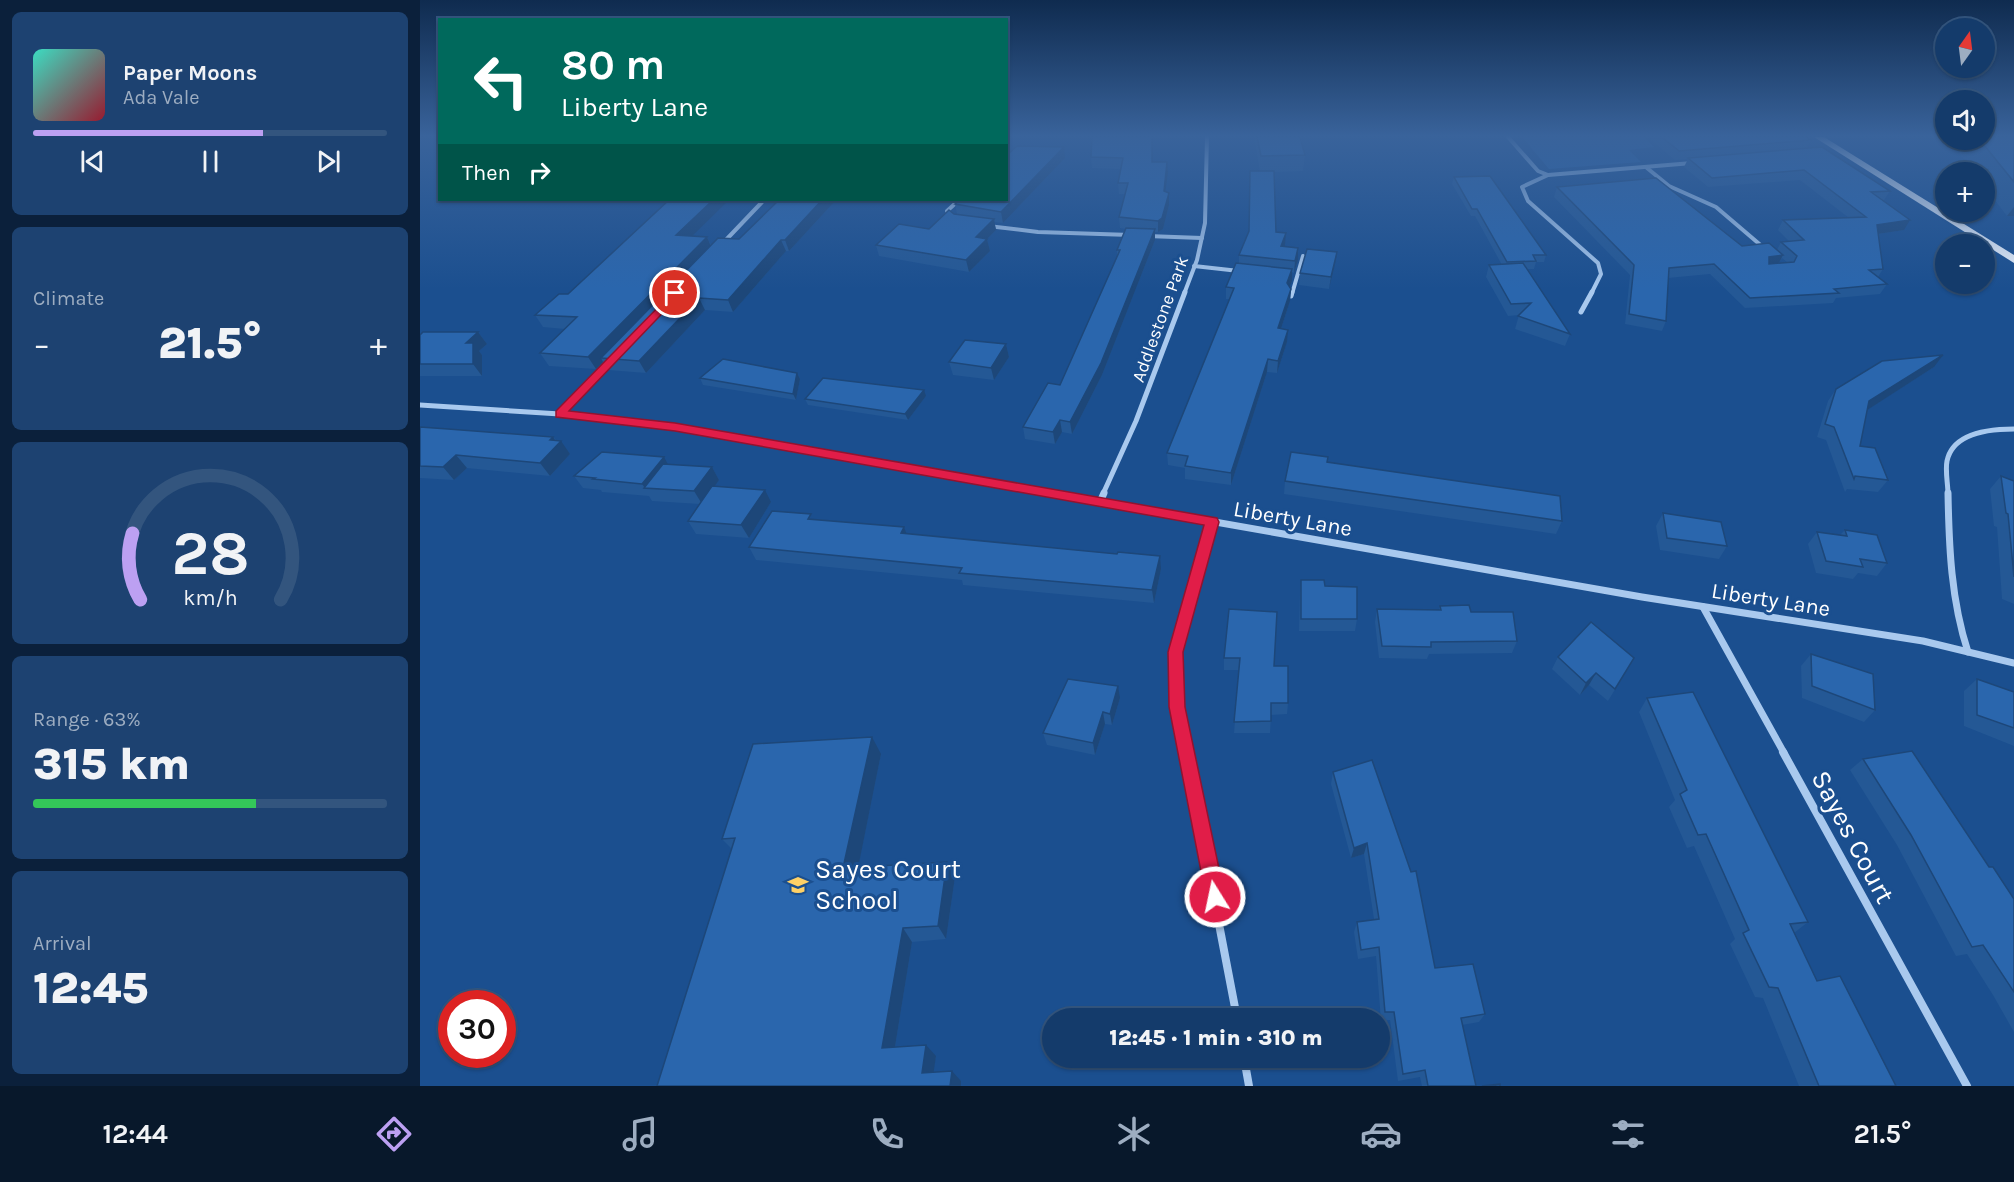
<!DOCTYPE html>
<meta charset="utf-8">
<style>
:root{--surface:#143b6b;--page:#1d4271;--text:#f1f3f6;--muted:#9dadc1;--line:#33557e;--accent:#bca0f2}
body{margin:0;font-family:Karla,sans-serif;background:var(--page);color:var(--text);height:100vh;display:flex;flex-direction:column;font-size:22px;white-space:nowrap}
*{box-sizing:border-box;margin:0}
p{font-size:20px;color:var(--muted)}
.icon{flex:none;width:33px;height:33px;fill:none;stroke:currentColor;stroke-width:2;stroke-linecap:round;stroke-linejoin:round}
.map{position:relative;flex:1;overflow:hidden}
.sheet{display:flex;flex-direction:column;gap:12px;padding:12px;background:#0b203b;width:420px}
.sheet>*{flex:none}
.guide{position:absolute;left:18px;top:18px;width:570px;height:183px;border-radius:0px;box-shadow:0 2px 4px #0004,0 0 0 2px var(--line);background:#00695c;color:#fff;overflow:hidden}
.needle{width:39px;rotate:14deg}
.fabs{position:absolute;left:1515px;top:18px;display:grid;gap:12px}
.fabs a{display:grid;place-items:center;width:60px;height:60px;border-radius:50%;background:var(--surface);box-shadow:0 2px 4px #0004,0 0 0 2px var(--line);font-size:30px}
.speed{position:absolute;left:18px;top:990px;display:flex;gap:12px;font-size:30px;font-weight:700;text-align:center}
.speed>*{display:grid;place-content:center;width:78px;height:78px;border-radius:50%;background:var(--surface);box-shadow:0 2px 4px #0004,0 0 0 2px var(--line);line-height:1}
.speed .limit{border:9px solid #d22;background:#fff;color:#111}
.pin{position:absolute;display:grid;place-items:center;width:51px;height:51px;color:#fff;margin:-26px;border:3px solid #fff;border-radius:50%;box-shadow:0 2px 6px #0007}
.me{position:absolute;width:66px;margin:-33px;rotate:350deg;stroke-linejoin:round;filter:drop-shadow(0 0 4px #0008)}
.turn{display:flex;align-items:center;gap:21px;height:126px;padding:0 24px;font-size:27px}
.turn .icon{width:78px;height:78px;stroke-width:2.5}
.turn b{display:block;font-size:42px;line-height:51px}
.then{display:flex;align-items:center;height:57px;padding:0 24px;background:#0003;gap:12px;font-size:22px}
.big{font-size:45px;font-weight:800;line-height:1.1}
.sheet .card{flex:1;display:flex;flex-direction:column;justify-content:center;gap:9px;min-width:0;padding:0 21px;border-radius:9px;background:var(--page)}
.sheet .dial{align-items:center;gap:0}
.dial svg{height:156px;overflow:visible;fill:none;stroke:var(--line);stroke-width:7;stroke-linecap:round;text-anchor:middle}
.dial text{fill:var(--text);stroke:none}
.song{display:flex;align-items:center;gap:18px}
.cover{width:72px;height:72px;border-radius:9px;background:linear-gradient(135deg,hsl(170 70% 55%),hsl(350 70% 35%))}
.played{height:6px;border-radius:3px;background:linear-gradient(90deg,var(--accent) 65%,var(--line) 65%)}
.keys{display:flex;justify-content:space-around;direction:ltr}
.heat{display:flex;justify-content:space-between;align-items:center;font-size:33px;direction:ltr}
.charge{height:9px;border-radius:4px;background:linear-gradient(90deg,#34c759 63%,var(--line) 0)}
.trip{position:absolute;left:622px;top:1008px;width:348px;height:60px;border-radius:30px;background:var(--surface);box-shadow:0 2px 4px #0004,0 0 0 2px var(--line);font-weight:800;line-height:60px;text-align:center}
.tabs{display:flex;height:96px;justify-content:space-around;align-items:center;background:#08182b;color:var(--muted)}
.tabs .icon{width:42px;height:42px}
.tabs .on{color:var(--accent)}
.tabs b{font-size:27px;color:var(--text)}
main{display:flex;flex:1;min-height:0}
.map>svg:first-child{display:block}
.green{fill:#2461a8}
.lines{fill:none;stroke-linecap:round;stroke-linejoin:round}
.street-far3{stroke:#a9c9ee;stroke-width:4}
.street-far2{stroke:#a9c9ee;stroke-width:5}
.street-far1{stroke:#a9c9ee;stroke-width:7}
.street{stroke:#a9c9ee;stroke-width:8}
.primary{fill:#f0f6ff;fill-rule:evenodd}
.wall{fill:#245895;fill-rule:evenodd}
.shaded-wall{fill:#1d4779}
.building{fill:#2a66ad;stroke:#1d4779;stroke-width:1.5}
.route{fill:#e11d48;stroke:#92132f;stroke-width:1.5}
.labels{text-anchor:middle;stroke-width:6;stroke-linejoin:round;paint-order:stroke}
.far-street-label{font-size:18px;fill:#fff;stroke:#1b4f8f}
.street-label{font-size:22px;fill:#fff;stroke:#1b4f8f}
.near-street-label{font-size:27px;fill:#fff;stroke:#1b4f8f}
.near-poi-label{font-size:27px;fill:#fff;stroke:#1b4f8f;text-anchor:start}
</style>
<main>
<section class="sheet">
<div class="card">
<div class="song"><i class="cover"></i><div><b>Paper Moons</b><p>Ada Vale</p></div></div>
<div class="played"></div>
<div class="keys"><svg class="icon" aria-label="previous" viewBox="0 0 24 24"><path d="M18 5L8 12l10 7zM5 5v14"/></svg><svg class="icon" aria-label="pause" viewBox="0 0 24 24"><path d="M8 5v14M16 5v14"/></svg><svg class="icon" aria-label="next" viewBox="0 0 24 24"><path d="M6 5l10 7-10 7zM19 5v14"/></svg></div>
</div>
<div class="card"><p>Climate</p>
<div class="heat"><a>−</a><b class="big">21.5°</b><a>+</a></div>
</div>
<div class="card dial"><svg viewBox="0 0 100 80">
<path d="M14 69A42 42 0 1 1 86 69"/>
<path d="M14 69A42 42 0 0 1 10 35" stroke="#bca0f2"/>
<text x="50" y="56" font-size="32" font-weight="700">28</text>
<text x="50" y="72" font-size="11">km/h</text>
</svg></div>
<div class="card"><p>Range · 63%</p><b class="big">315 km</b><div class="charge"></div></div>
<div class="card"><p>Arrival</p><b class="big">12:45</b></div>
</section>
<div class="map">
<svg width="1594" height="1086" viewBox="0 0 1594 1086">
<rect width="100%" height="100%" fill="#1b4f8f"/>
<polygon class="green" points="1102,137 1224,137 1234,147 1209,150 1221,162 1129,169"/>
<g class="lines">
<g class="street-far3">
<polyline points="1088,137 1118,171 1128,175 1272,163"/>
<polyline points="1227,168 1249,186 1296,207 1344,248"/>
<polyline points="1128,175 1102,187 1108,201 1178,263 1181,274 1171,294"/>
<polyline points="530,217 527,211 539,200"/>
<polyline points="568,226 618,232 711,235"/>
<polyline points="727,236 782,238"/>
<polyline points="303,243 344,200"/>
<polyline points="774,266 819,271"/>
<polyline points="764,294 777,260 785,223 787,137"/>
<polyline points="872,294 883,256"/>
</g>
<g class="street-far2">
<polyline points="871,296 872,292"/>
<polyline points="1161,312 1172,292"/>
<polyline points="0,405 140,414 255,427 639,494"/>
<polyline points="140,414 191,361"/>
<polyline points="683,494 716,421 765,292"/>
<path d="M 1528,494 C 1528,484 1525,471 1527,461 C 1533,432 1571,429 1594,429"/>
</g>
<g class="street-far1">
<polyline points="630,493 1222,597 1503,641 1594,663"/>
<path d="M 1528,493 C 1529,547 1531,600 1548,652"/>
<polyline points="680,502 684,493"/>
<polyline points="1283,607 1364,753"/>
<polyline points="767,753 757,707 755,652 792,522"/>
</g>
<g class="street">
<polyline points="766,752 817,1018"/>
<polyline points="1363,752 1547,1086"/>
<polyline points="824,1058 829,1086"/>
</g>
<polygon class="primary" points="1394,137 1404,137 1594,255 1594,263"/>
</g>
<g class="wall">
<polygon points="672,137 733,162 748,173 745,192 749,193 749,205 743,229 738,232 735,232 735,240 682,375 652,434 642,432 635,444 605,439 603,427 640,385 697,257 697,250 706,229 700,228 699,217 705,194 699,194 698,183 701,169 672,168 671,157"/>
<polygon points="834,137 880,137 885,155 883,171 854,172 856,232 865,245 864,247 878,248 878,260 874,273 872,272 872,281 869,287 871,289 870,301 861,329 867,342 857,373 847,372 811,485 765,479 765,468 748,465 747,453 810,299 806,299 806,287 819,263 819,255 829,232 840,171"/>
<path d="M 1232,137 L 1386,137 L 1391,140 L 1387,148 L 1470,191 L 1464,200 L 1462,200 L 1484,230 L 1458,234 L 1463,269 L 1458,277 L 1467,284 L 1460,294 L 1416,298 L 1413,303 L 1325,308 L 1290,274 L 1248,278 L 1246,321 L 1242,331 L 1205,324 L 1210,275 L 1134,197 L 1137,187 L 1322,246 L 1357,250 L 1361,242 L 1370,242 L 1358,230 L 1363,220 L 1429,218 L 1380,180 L 1288,187 L 1264,167 L 1268,159 L 1255,160 L 1231,140 ZM 1362,258 L 1368,263 L 1359,263 Z"/>
<polygon points="1594,137 1594,216 1587,216 1564,186 1564,172 1554,172 1529,140 1564,140"/>
<polygon points="645,158 583,223 574,222 576,230 567,239 570,251 549,272 459,256 456,245 509,229 534,214 537,214 535,204"/>
<polygon points="1034,177 1126,255 1124,262 1116,262 1114,269 1107,269 1150,334 1145,346 1095,329 1099,315 1088,316 1066,277 1069,265 1082,265 1055,216 1051,216 1032,184"/>
<polygon points="359,200 416,200 369,251 366,251 313,312 285,310 226,373 188,370 183,362 176,369 129,366 120,353 145,329 123,327 115,315 148,294 272,236 287,237 291,245 319,239"/>
<polygon points="915,264 909,289 879,285 880,273"/>
<polygon points="58,332 67,344 59,351 62,355 62,376 0,376 0,335"/>
<polygon points="586,344 589,357 574,380 533,375 529,362"/>
<polygon points="1514,367 1448,409 1440,446 1468,480 1458,492 1427,489 1425,492 1406,440 1397,437 1408,401 1416,389"/>
<polygon points="377,373 380,379 376,400 283,385 280,378"/>
<polygon points="506,396 488,420 388,405 385,399"/>
<polygon points="0,427 133,437 150,454 130,476 47,468 34,480 0,478"/>
<polygon points="907,462 1142,521 1136,534 864,494 865,481"/>
<polygon points="248,464 292,467 299,480 294,486 351,502 329,538 276,534 268,521 280,504 232,501 229,496 182,492 181,490 163,488 154,476"/>
<polygon points="1581,476 1594,481 1594,604 1582,599 1577,527 1574,526 1570,489"/>
<polygon points="1243,513 1307,546 1299,559 1240,550 1236,526"/>
<polygon points="394,519 484,527 486,534 741,569 734,603 543,585 542,580 336,560 329,547"/>
<polygon points="1425,530 1467,563 1457,576 1438,573 1433,579 1396,573 1388,544 1397,532 1420,535"/>
<polygon points="881,580 905,586 937,619 935,631 879,631 880,592"/>
<polygon points="1020,606 1051,612 1097,641 1092,653 1009,654 1007,659 959,658 955,622 957,609 1019,610"/>
<polygon points="809,609 854,666 868,703 867,714 851,715 850,733 814,733 819,670 804,670 804,658"/>
<polygon points="1391,654 1455,710 1444,722 1382,698 1381,666"/>
<polygon points="1138,657 1214,658 1188,701 1169,685 1160,695 1132,669"/>
<polygon points="1557,679 1594,692 1594,746 1544,726 1544,691"/>
<polygon points="700,698 692,725 685,724 675,755 627,745 623,733"/>
<polygon points="1227,698 1388,922 1374,933 1397,981 1476,1086 1379,1086 1343,998 1335,997 1310,944 1315,939 1274,846 1267,848 1249,807 1255,800 1219,712"/>
<polygon points="461,754 438,867 535,877 526,939 492,942 475,1047 516,1056 513,1072 541,1081 237,1086 312,849 302,839"/>
<polygon points="1443,759 1569,867 1594,899 1594,1032 1573,995 1547,954 1536,956 1477,845 1430,770"/>
<polygon points="913,772 1015,968 1065,1014 1059,1022 1042,1025 1056,1086 1002,1086 1000,1077 978,1081 970,1020 961,1021 956,956 938,959 934,932 937,922 954,919 944,854 931,858 911,784"/>
</g>
<g class="shaded-wall">
<polygon points="644,147 645,158 583,223 581,212"/>
<polygon points="747,162 748,173 744,202 744,191"/>
<polygon points="749,193 749,205 743,229 738,232 738,221"/>
<polygon points="293,200 309,200 261,247 256,235"/>
<polygon points="402,200 416,200 369,251 365,240"/>
<polygon points="1594,207 1594,216 1587,216"/>
<polygon points="574,219 576,230 567,239 570,251 549,272 546,260 556,237"/>
<polygon points="1490,220 1484,230 1451,235 1457,225"/>
<polygon points="735,229 735,240 682,375 652,434 650,422"/>
<polygon points="866,233 865,245 860,258 861,246"/>
<polygon points="287,237 292,249 181,358 183,362 176,369 168,357"/>
<polygon points="361,240 366,251 313,312 308,300"/>
<polygon points="878,248 878,260 874,273 875,261"/>
<polygon points="917,252 915,264 909,289 911,277"/>
<polygon points="1363,255 1358,265 1344,267 1349,257"/>
<polygon points="872,269 872,281 866,295 867,283"/>
<polygon points="871,289 870,301 857,341 858,328"/>
<polygon points="279,298 285,310 226,373 219,361"/>
<polygon points="868,330 867,342 857,373 858,361"/>
<polygon points="58,332 67,344 59,351 62,355 62,376 53,364 46,343"/>
<polygon points="586,344 589,357 574,380 571,368"/>
<polygon points="1523,355 1514,367 1441,414 1449,401"/>
<polygon points="848,359 847,372 811,485 811,473"/>
<polygon points="377,373 380,379 376,400 373,394"/>
<polygon points="504,390 506,396 488,420 485,414"/>
<polygon points="640,420 642,432 635,444 633,432"/>
<polygon points="133,437 138,445 141,441 150,454 130,476 120,463 130,440"/>
<polygon points="36,455 47,468 34,480 23,467"/>
<polygon points="244,457 251,470 225,488 222,484"/>
<polygon points="292,467 299,480 282,504 274,491"/>
<polygon points="345,490 351,502 329,538 321,525"/>
<polygon points="484,527 489,540 481,533"/>
<polygon points="740,556 741,569 734,603 732,590"/>
<polygon points="1176,673 1169,685 1160,695 1166,683"/>
<polygon points="698,686 700,698 692,725 690,714"/>
<polygon points="683,712 685,724 675,755 673,743"/>
<polygon points="452,737 461,754 435,883 423,868"/>
<polygon points="947,843 944,854 931,858 934,848"/>
<polygon points="527,862 535,877 526,939 518,926"/>
<polygon points="483,928 492,942 473,1059 462,1048"/>
<polygon points="506,1045 516,1056 512,1083 502,1073"/>
<polygon points="532,1071 541,1081 541,1086 530,1086"/>
</g>
<g class="building">
<polygon points="672,137 732,137 732,162 747,162 744,191 749,193 742,218 738,221 699,217 708,183 698,183 703,158 671,157"/>
<polygon points="837,137 880,137 885,155 841,156"/>
<polygon points="1242,137 1386,137 1391,140 1259,151"/>
<polygon points="1564,137 1594,137 1594,182 1560,140 1564,140"/>
<polygon points="597,146 644,147 581,212 535,204 540,200 586,200 586,156"/>
<polygon points="1402,147 1470,191 1451,192 1490,220 1457,225 1463,269 1449,270 1467,284 1414,289 1419,293 1330,298 1294,264 1249,268 1246,321 1209,314 1214,265 1137,187 1236,178 1322,246 1349,243 1363,255 1349,257 1349,264 1374,262 1377,256 1361,242 1384,240 1363,220 1446,217 1384,170 1292,178 1268,158"/>
<polygon points="830,171 854,171 856,232 866,233 861,246 878,248 875,261 819,255 829,231"/>
<polygon points="1070,176 1126,255 1113,255 1116,261 1087,262 1057,209 1052,209 1034,177"/>
<polygon points="249,200 293,200 256,235 287,237 168,357 120,353 157,317 115,315 139,294 148,294"/>
<polygon points="359,200 402,200 365,240 361,240 308,300 279,298 219,361 181,358 298,238 319,239"/>
<polygon points="529,210 534,214 574,219 556,237 567,239 546,260 456,245 479,224 509,229"/>
<polygon points="706,228 735,229 681,363 650,422 640,420 633,432 603,427 628,383 640,385 700,250 697,250"/>
<polygon points="887,249 917,252 911,277 880,273"/>
<polygon points="816,263 872,269 867,283 871,289 858,328 868,330 858,361 848,359 811,473 765,466 768,456 747,453 814,288 806,287"/>
<polygon points="1103,263 1150,334 1098,316 1111,303 1091,304 1069,265"/>
<polygon points="3,332 58,332 46,343 53,343 53,364 0,364 0,335"/>
<polygon points="545,340 586,344 571,368 529,362"/>
<polygon points="1523,355 1449,401 1440,446 1455,448 1468,480 1435,476 1434,479 1414,427 1405,424 1416,389 1462,361"/>
<polygon points="303,359 377,373 373,394 280,378"/>
<polygon points="403,378 504,390 485,414 385,399"/>
<polygon points="0,427 28,429 133,437 130,440 141,441 120,463 36,455 23,467 0,466"/>
<polygon points="182,452 244,457 222,484 173,479 175,478 154,476"/>
<polygon points="871,452 908,457 907,462 1140,496 1142,521 865,481"/>
<polygon points="243,464 292,467 274,491 224,488"/>
<polygon points="1581,476 1594,481 1594,577 1588,514 1586,513"/>
<polygon points="292,486 345,490 321,525 268,521"/>
<polygon points="352,511 391,514 388,519 484,527 481,533 697,554 698,552 740,556 732,590 539,573 542,568 329,547"/>
<polygon points="1243,513 1301,522 1307,546 1247,538"/>
<polygon points="1425,530 1457,535 1467,563 1440,559 1443,567 1406,561 1397,532 1427,536"/>
<polygon points="881,580 904,580 905,586 937,587 937,619 881,619"/>
<polygon points="1049,605 1051,612 1093,612 1097,641 1011,642 1011,647 962,646 957,609 1021,610 1020,606"/>
<polygon points="809,609 857,612 854,666 868,666 868,703 851,703 851,721 814,722 820,658 804,658"/>
<polygon points="1171,622 1214,658 1195,689 1176,673 1166,683 1138,657"/>
<polygon points="1391,654 1453,674 1455,710 1392,686"/>
<polygon points="648,679 698,686 690,714 683,712 673,743 623,733"/>
<polygon points="1557,679 1594,692 1594,728 1557,715"/>
<polygon points="1273,692 1388,922 1370,924 1397,981 1420,976 1476,1086 1399,1086 1358,988 1349,987 1323,933 1329,930 1286,834 1278,835 1260,794 1267,790 1227,698"/>
<polygon points="452,737 423,868 527,862 518,926 483,928 462,1048 506,1045 502,1073 532,1071 530,1086 237,1086 315,838 302,839 333,744"/>
<polygon points="1492,751 1569,867 1573,867 1594,899 1594,992 1563,945 1552,947 1491,835 1443,759"/>
<polygon points="952,760 991,872 996,871 1015,968 1053,964 1065,1014 1041,1018 1056,1086 1008,1086 1005,1070 983,1074 974,1012 965,1012 959,947 941,950 937,922 959,919 947,843 934,848 913,772"/>
<polygon points="1080,1084 1080,1086 1062,1086"/>
</g>
<linearGradient id="sky" x2="0" y2="1"><stop stop-color="#0f2b4f"/><stop offset="0.47" stop-color="#39639b"/><stop offset="1" stop-color="#39639b" stop-opacity="0"/></linearGradient>
<rect width="1594" height="289" fill="url(#sky)"/>
<polygon class="route" points="255,290 259,291 259,296 149,411 255,423 797,518 799,522 763,652 765,707 805,897 802,903 795,906 789,903 786,897 749,707 748,652 784,525 255,431 136,417 136,411"/>
<defs>
<g id="school-bare" transform="scale(1.62)"><path d="M0-5L7-2L0 1L-7-2ZM-4 1L0 2.5L4 1V4Q0 6-4 4Z" fill="#ffd166" stroke="#1b4f8f" stroke-width="2.5" paint-order="stroke"/></g>
</defs>
<g fill-rule="evenodd">
<use href="#school-bare" x="378" y="885"/>
</g>
<g class="labels">
<g class="far-street-label">
<text transform="translate(740 319) rotate(-70)" y="6">Addlestone Park</text>
</g>
<g class="street-label">
<text transform="translate(873 518) rotate(10)" y="8">Liberty Lane</text>
<text transform="translate(1351 599) rotate(9)" y="8">Liberty Lane</text>
</g>
<g class="near-street-label">
<text transform="translate(1433 837) rotate(62)" y="9">Sayes Court</text>
</g>
<g class="near-poi-label">
<text x="395" y="878">Sayes Court<tspan x="395" dy="31">School</tspan></text>
</g>
</g>
</svg>
<div class="fabs">
<a><svg class="needle" viewBox="-14 -14 28 28"><path d="M0-13l5 13h-10z" fill="#e53935"/><path d="M0 13l5-13h-10z" fill="#9dadc1"/></svg></a>
<a><svg class="icon" aria-label="sound" viewBox="0 0 24 24"><path d="M4 9h4l5-4v14l-5-4H4zM17 9q2 3 0 6"/></svg></a>
<a>+</a>
<a>−</a>
</div>
<div class="speed"><div class="limit">30</div></div>
<div class="pin" style="left:255px;top:293px;background:#d93025"><svg class="icon" aria-label="arrive" viewBox="0 0 24 24"><path d="M6 21V4h12l-3 4 3 4H6"/></svg></div>
<svg class="me" style="left:795px;top:897px" viewBox="-20 -20 40 40"><circle r="17" fill="#e11d48" stroke="#fff" stroke-width="3"/><path d="M0-11L8 9 0 5-8 9z" fill="#fff"/></svg>
<div class="trip">12:45 · 1 min · 310 m</div>
<div class="guide">
<div class="turn"><svg class="icon" aria-label="left" viewBox="0 0 24 24"><path d="M17 20v-9H6M10 6l-5 5 5 5"/></svg><div><b>80 m</b>Liberty Lane</div></div>
<div class="then">Then<svg class="icon" aria-label="right" viewBox="0 0 24 24"><path d="M7 20v-9h11M14 6l5 5-5 5"/></svg></div>
</div>
</div>
</main>
<nav class="tabs">
<b>12:44</b>
<svg class="icon on" aria-label="directions" viewBox="0 0 24 24"><path d="M12 3l9 9-9 9-9-9zM9 14v-3h6M13 9l2 2-2 2"/></svg>
<svg class="icon" aria-label="music" viewBox="0 0 24 24"><path d="M9 18V5l10-2v13"/><circle cx="6" cy="18" r="3"/><circle cx="16" cy="16" r="3"/></svg>
<svg class="icon" aria-label="phone" viewBox="0 0 24 24"><path d="M5 4h4l2 5-3 2q2 4 5 5l2-3 5 2v4C11 20 4 13 5 4z"/></svg>
<svg class="icon" aria-label="climate" viewBox="0 0 24 24"><path d="M12 3v18M4 7l16 10M4 17L20 7"/></svg>
<svg class="icon" aria-label="car" viewBox="0 0 24 24"><path d="M5 17H2v-5l4-1 3-4h7l3 4 3 1v5h-3M9 17h6M6 11h13"/><circle cx="7" cy="17" r="2"/><circle cx="17" cy="17" r="2"/></svg>
<svg class="icon" aria-label="filters" viewBox="0 0 24 24"><path d="M4 7h16M4 17h16"/><circle cx="9" cy="7" r="2"/><circle cx="15" cy="17" r="2"/></svg>
<b>21.5°</b>
</nav>
